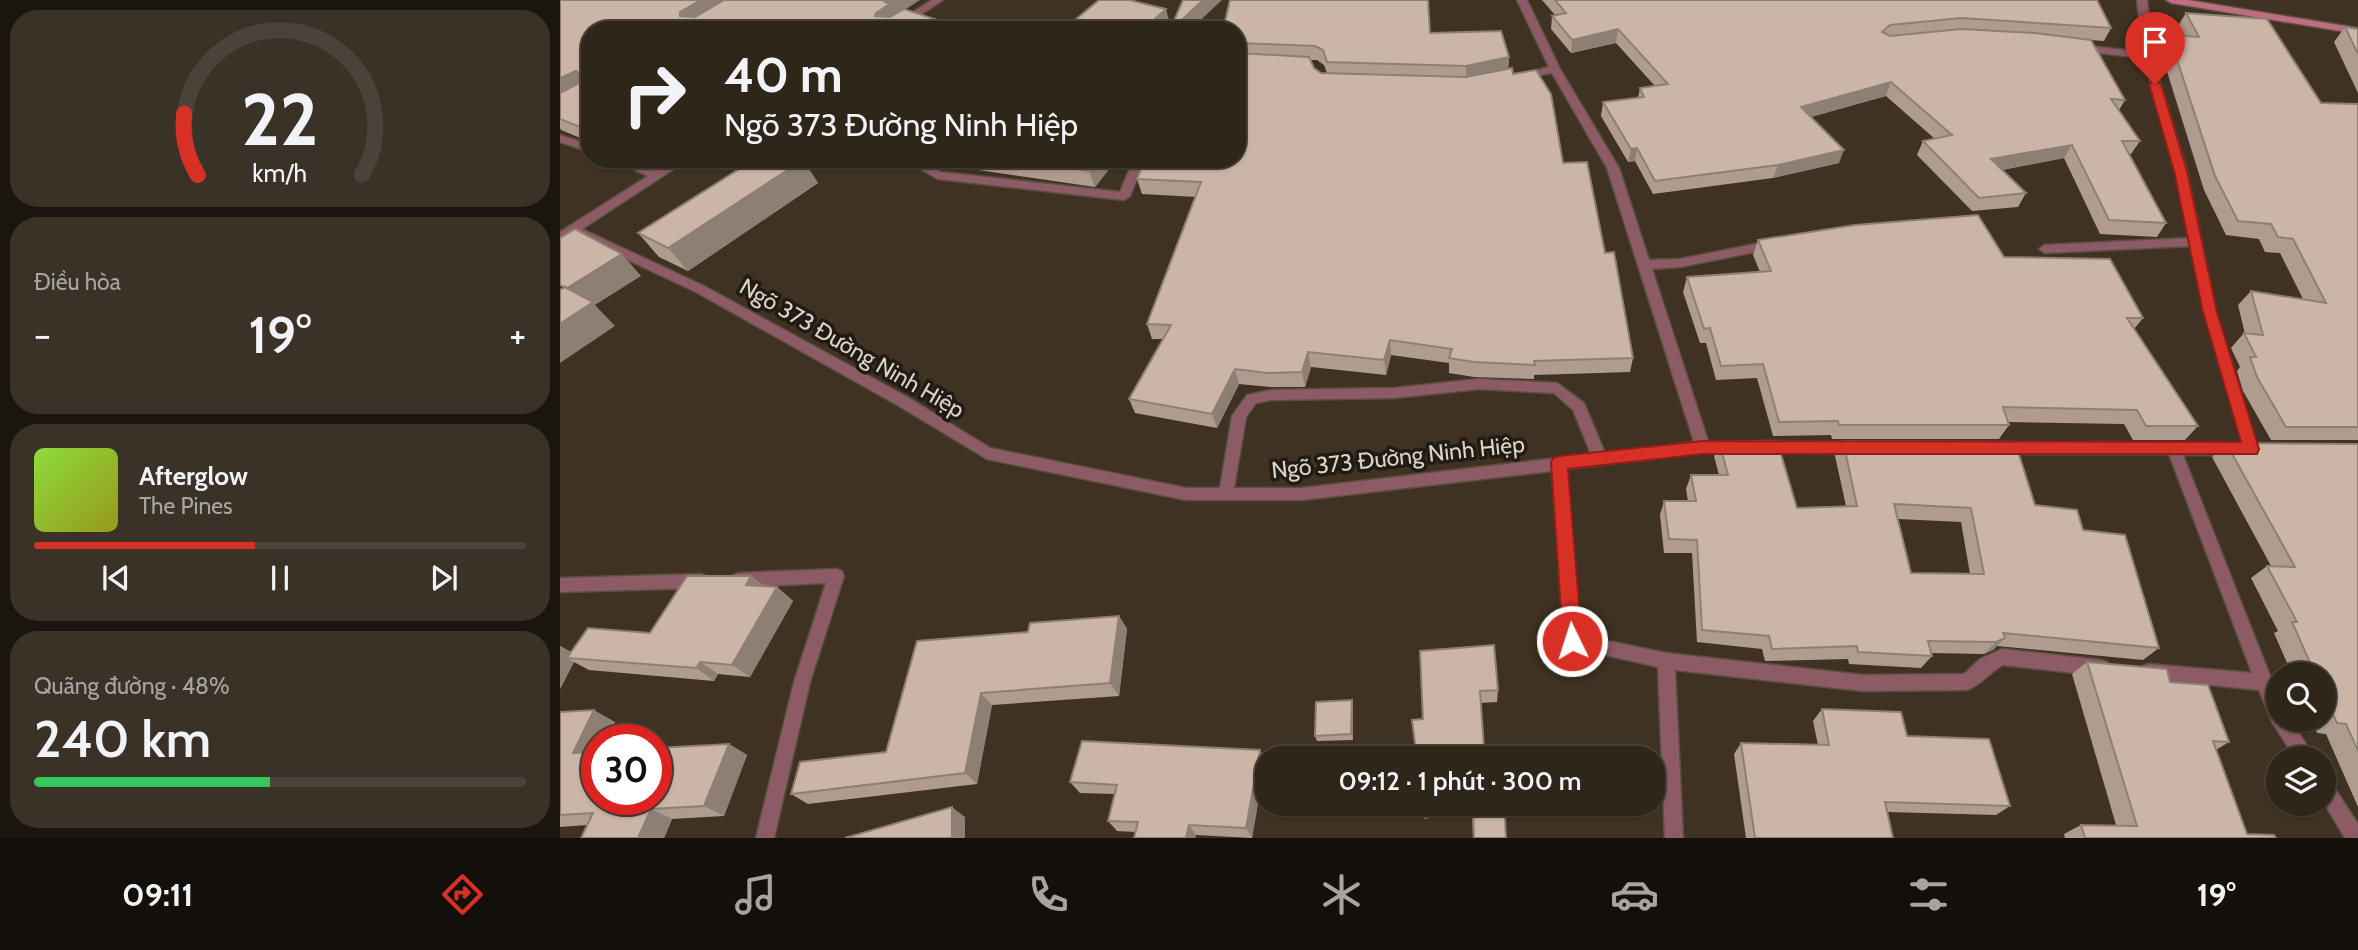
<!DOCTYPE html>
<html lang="vi">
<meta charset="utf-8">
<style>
:root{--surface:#2f261a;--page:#3b3227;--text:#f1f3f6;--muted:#a7a5a2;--line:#4a4339;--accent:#d93025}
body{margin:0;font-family:Cabin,sans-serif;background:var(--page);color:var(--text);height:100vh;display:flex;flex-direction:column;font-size:26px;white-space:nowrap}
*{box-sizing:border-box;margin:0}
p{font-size:23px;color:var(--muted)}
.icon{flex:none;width:38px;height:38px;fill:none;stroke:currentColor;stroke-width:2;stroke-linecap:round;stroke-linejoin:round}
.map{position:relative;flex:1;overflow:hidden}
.drawer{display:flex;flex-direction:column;gap:10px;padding:10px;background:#1a150e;width:560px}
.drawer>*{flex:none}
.top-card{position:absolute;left:21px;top:21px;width:665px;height:147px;border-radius:28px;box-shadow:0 2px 5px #0004,0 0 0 2px var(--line);background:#2f261a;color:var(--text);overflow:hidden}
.buttons{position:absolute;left:1706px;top:662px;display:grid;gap:14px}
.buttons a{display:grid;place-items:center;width:70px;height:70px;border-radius:50%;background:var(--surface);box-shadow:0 2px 5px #0004,0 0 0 2px var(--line);font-size:35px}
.speed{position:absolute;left:21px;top:724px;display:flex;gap:14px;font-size:35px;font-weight:700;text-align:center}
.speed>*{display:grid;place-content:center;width:91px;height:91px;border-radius:50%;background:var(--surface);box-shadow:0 2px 5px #0004,0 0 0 2px var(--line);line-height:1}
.speed .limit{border:10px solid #d22;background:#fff;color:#111}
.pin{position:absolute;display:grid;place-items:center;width:60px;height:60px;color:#fff;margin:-72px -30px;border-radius:50% 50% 50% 0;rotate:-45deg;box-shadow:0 0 7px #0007}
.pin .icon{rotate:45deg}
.me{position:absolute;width:77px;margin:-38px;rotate:356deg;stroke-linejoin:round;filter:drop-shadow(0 0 5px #0008)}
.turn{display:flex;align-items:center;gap:24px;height:147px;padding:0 28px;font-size:32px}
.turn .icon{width:91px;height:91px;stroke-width:2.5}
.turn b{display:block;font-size:49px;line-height:60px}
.big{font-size:52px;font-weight:600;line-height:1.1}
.drawer .card{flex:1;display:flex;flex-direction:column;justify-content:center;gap:10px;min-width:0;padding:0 24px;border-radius:28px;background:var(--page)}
.drawer .dial{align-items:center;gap:0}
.dial svg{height:182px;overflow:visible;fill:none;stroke:var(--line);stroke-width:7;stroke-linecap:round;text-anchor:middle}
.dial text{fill:var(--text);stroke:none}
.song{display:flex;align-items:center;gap:21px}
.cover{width:84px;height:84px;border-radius:10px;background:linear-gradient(135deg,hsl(90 70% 55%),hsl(60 70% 35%))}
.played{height:7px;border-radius:4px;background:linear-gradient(90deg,var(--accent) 45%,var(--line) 45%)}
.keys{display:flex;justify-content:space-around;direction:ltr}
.heat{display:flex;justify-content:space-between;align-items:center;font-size:38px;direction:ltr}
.charge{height:10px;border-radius:5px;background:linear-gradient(90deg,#34c759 48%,var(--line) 0)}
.trip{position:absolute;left:695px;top:746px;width:410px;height:70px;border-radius:28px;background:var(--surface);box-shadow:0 2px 5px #0004,0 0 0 2px var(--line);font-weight:600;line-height:70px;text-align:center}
.menu{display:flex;height:112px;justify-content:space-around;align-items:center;background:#130f0a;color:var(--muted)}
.menu .icon{width:49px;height:49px}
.menu .on{color:var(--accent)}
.menu b{font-size:32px;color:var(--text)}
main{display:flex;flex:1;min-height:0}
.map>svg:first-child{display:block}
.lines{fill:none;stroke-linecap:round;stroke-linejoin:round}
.street-casing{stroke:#5b4f40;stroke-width:3}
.secondary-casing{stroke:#5b4f40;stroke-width:3}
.street{fill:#8d5b65;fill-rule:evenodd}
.secondary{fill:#be6e80;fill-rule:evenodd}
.wall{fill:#af9c8f;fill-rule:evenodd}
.shaded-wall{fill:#8e7f74}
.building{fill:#cbb5a6;stroke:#8e7f74;stroke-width:2;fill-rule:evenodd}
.route{fill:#d93025;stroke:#8d1f18;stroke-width:2}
.labels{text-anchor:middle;stroke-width:7;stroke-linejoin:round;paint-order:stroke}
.street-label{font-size:23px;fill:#dcd4ca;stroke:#211b14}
</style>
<main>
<section class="drawer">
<div class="card dial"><svg viewBox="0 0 100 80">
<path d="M14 69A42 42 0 1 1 86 69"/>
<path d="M14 69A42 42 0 0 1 8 42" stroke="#d93025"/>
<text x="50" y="56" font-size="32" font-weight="700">22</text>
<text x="50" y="72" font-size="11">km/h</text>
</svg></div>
<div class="card"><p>Điều hòa</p>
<div class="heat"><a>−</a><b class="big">19°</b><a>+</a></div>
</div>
<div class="card">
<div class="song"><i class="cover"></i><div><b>Afterglow</b><p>The Pines</p></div></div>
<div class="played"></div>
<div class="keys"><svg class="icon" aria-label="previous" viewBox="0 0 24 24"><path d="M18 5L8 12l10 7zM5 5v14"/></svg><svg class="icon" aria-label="pause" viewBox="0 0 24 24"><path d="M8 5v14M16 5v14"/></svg><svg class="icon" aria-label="next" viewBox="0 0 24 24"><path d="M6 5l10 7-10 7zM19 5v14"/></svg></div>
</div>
<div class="card"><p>Quãng đường · 48%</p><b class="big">240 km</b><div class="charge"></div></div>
</section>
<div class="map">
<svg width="1798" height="838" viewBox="0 0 1798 838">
<rect width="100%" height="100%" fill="#3f3222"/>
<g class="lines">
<g class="street-casing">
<g id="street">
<polygon points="372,0 383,0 337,30 325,30"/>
<path d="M 957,0 L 967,0 L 1000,69 L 1059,168 L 1089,260 L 1120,259 L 1215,240 L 1221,244 L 1215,248 L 1120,267 L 1092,269 L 1148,441 L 1179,443 L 1181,447 L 1179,451 L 1143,453 L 1007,469 L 1020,635 L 1106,653 L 1303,675 L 1404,674 L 1420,659 L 1442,649 L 1541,660 L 1547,662 L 1549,668 L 1547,674 L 1541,676 L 1443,665 C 1430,672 1421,685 1407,690 L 1303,691 L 1115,670 L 1123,838 L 1105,838 L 1098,667 L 1006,646 L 1004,641 L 992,471 L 742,500 L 626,500 L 427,459 L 339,406 L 136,292 L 13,234 L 0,241 L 0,232 L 88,176 L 50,159 L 66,159 L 96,171 L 116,159 L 129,159 L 22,229 L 144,286 L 349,398 L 430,448 L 626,488 L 660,488 L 672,416 L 687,395 L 711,390 L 834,388 L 919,379 L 997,383 L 1024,403 L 1045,453 L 1134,442 L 1047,168 L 992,73 L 959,79 L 954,76 L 989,67 ZM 919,389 L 994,393 L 1013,410 L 1031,454 L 742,488 L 674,488 L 686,417 L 696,403 L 711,400 L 834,398 Z"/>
<polygon points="1577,0 1587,0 1594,62 1627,171 1656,312 1698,449 1696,453 1691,455 1685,450 1678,455 1623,455 1718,696 1718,719 1731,719 1754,758 1735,758 1712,722 1699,690 1583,678 1581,672 1583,666 1589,664 1692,673 1609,454 1439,454 1434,452 1432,448 1434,444 1439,442 1683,445 1644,312 1630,246 1485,253 1479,249 1485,245 1629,238 1615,171 1584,58 1520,51 1515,48 1520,45 1583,52"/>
<polygon points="0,135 30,145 30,152 0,142"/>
<polygon points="343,159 357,159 381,172 560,192 574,159 585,159 570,196 564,200 378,179"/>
<polygon points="1201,441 1296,442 1301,444 1303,448 1301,452 1296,454 1201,453 1196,451 1194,447 1196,443"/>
<polygon points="276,569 282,571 284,576 250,682 214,838 196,838 234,682 266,583 179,587 173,585 171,580 173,575 179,573"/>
<polygon points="141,574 147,576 149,581 147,586 141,588 0,592 0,578"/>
<polygon points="1764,778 1770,781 1798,824 1798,838 1785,838 1764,803"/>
</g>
</g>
<g class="secondary-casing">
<polygon id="secondary" points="1606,0 1628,0 1798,28 1798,34 1611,3"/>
</g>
<use href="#street" class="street"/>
<use href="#secondary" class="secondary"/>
</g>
<g class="wall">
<polygon points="0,0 30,30 30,142 1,130 0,128"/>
<polygon points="982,0 1537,0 1551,28 1544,41 1531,40 1565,100 1559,110 1580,141 1571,154 1569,154 1606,223 1597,237 1540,234 1504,158 1442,170 1466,193 1458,207 1412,211 1357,155 1363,141 1375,139 1326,96 1250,117 1279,163 1213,178 1093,194 1075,161 1068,162 1041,116 1043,102 1078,98 1080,88 1095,86 1056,43 1011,53 991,29 992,16 995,15"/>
<polygon points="1626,13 1761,103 1798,104 1798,440 1711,440 1683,391 1677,371 1680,367 1671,348 1684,333 1685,334 1678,305 1691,291 1743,299 1720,253 1705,252 1699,239 1666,235 1644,190 1600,49 1609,35 1622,36 1617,27"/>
<polygon points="1785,27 1798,29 1798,93 1774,42"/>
<path d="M 677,30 L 870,33 L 949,57 L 948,69 L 953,74 L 1003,163 L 1045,253 L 1073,358 L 1070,372 L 974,375 L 974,379 L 914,377 L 889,373 L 889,363 L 831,355 L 826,375 L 751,367 L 745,387 L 710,387 L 679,384 L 657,428 L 575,413 L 569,399 L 603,339 L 592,339 L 587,324 L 636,197 L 582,194 L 577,179 L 677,159 ZM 751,60 L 757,60 L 764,65 L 767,73 L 761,73 L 754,68 Z"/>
<polygon points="374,159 557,159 535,187 376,164"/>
<polygon points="243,160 258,183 128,271 99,257 78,233"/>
<polygon points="1198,240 1444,257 1583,318 1574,329 1638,426 1625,440 1573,440 1564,424 1448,422 1449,425 1439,439 1272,439 1271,435 1213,436 1197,378 1156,380 1146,343 1140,343 1123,292 1127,277 1200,272 1193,255"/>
<path d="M 1159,441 L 1237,508 L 1286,506 L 1275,456 L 1283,441 L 1475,505 L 1523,530 L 1599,648 L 1583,660 L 1437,646 L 1433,650 L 1424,654 L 1371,653 L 1372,656 L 1361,668 L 1289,664 L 1288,659 L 1205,661 L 1202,649 L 1137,642 L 1132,553 L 1104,553 L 1100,515 L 1104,501 L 1128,501 L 1126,489 L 1131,475 L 1159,475 L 1154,456 ZM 1338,519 L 1401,522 L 1410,574 L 1351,573 Z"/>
<polygon points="1666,443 1798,444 1798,807 1766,734 1757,733 1751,719 1764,719 1764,674 1732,674 1714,633 1718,631 1691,578 1707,566 1711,566 1652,457"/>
<polygon points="191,576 204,586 217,587 233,601 190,677 158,674 154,681 29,670 14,662 0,689 0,646 11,652 90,633"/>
<polygon points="559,616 567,629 559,696 432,705 417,784 248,804 231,794 326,752 468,632"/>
<polygon points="934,645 938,690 937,702 920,703 924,749 941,749 941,758 857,758 852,720 863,719 860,651"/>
<polygon points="1527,662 1610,682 1669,742 1656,750 1687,834 1716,838 1505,838 1504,834 1521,825 1556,825 1512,674"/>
<polygon points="792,700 793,706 793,740 757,741 755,736"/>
<polygon points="1262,709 1347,736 1450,806 1436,815 1327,812 1333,838 1186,838 1174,754 1181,743 1258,745 1253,721"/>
<polygon points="0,712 55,722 47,740 37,740 37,800 169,744 187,755 164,816 112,819 104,838 21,838 27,825 0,827"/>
<polygon points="700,750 705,761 692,838 636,835 635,838 574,838 576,832 557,831 548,821 555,794 520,793 510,782"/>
<polygon points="862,803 944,803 946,838 913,838 912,811 864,819"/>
</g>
<g class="shaded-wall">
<polygon points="141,0 176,0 131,28 120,16 120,12"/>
<polygon points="329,0 360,0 335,16 337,19 315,16 316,13 325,2"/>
<polygon points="643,0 662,0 630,30 611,30"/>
<polygon points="606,9 610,24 604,30 583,30"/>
<polygon points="1058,29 1056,43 1011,53 1012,40"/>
<polygon points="949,57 948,72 906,80 906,66"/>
<polygon points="16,71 29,87 0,95 0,78"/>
<polygon points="1331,82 1326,96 1237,121 1241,107"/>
<polygon points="1512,145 1504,158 1424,173 1431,159"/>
<polygon points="1077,148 1075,161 1068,162 1071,149"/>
<polygon points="1284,150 1279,163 1213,178 1218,165"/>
<polygon points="538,159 557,159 535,187 529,171"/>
<polygon points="243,160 258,183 128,271 108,248"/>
<polygon points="62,254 81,276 35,305 55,326 0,363 0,324 7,289"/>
<polygon points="830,340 831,355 826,375 824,360"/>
<polygon points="748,352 751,367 745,387 742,372"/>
<polygon points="675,369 679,384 657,428 652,414"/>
<polygon points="191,576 208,590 186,585"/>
<polygon points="217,587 233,601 190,677 172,665"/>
<polygon points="559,616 567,629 559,696 550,683"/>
<polygon points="1445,638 1433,650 1424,654 1436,642"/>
<polygon points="0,646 17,656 7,658 14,662 0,689"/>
<polygon points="140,662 158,674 154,681 136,668"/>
<polygon points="421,693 432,705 417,784 405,773"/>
<polygon points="792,700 793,706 793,740 791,734"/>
<polygon points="34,710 55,722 47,740 37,740 37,761 13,753"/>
<polygon points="169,744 187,755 164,816 144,806"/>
<polygon points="700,750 705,761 692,838 686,828"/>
<polygon points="392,807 405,817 405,838 392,838"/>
<polygon points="91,809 112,819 104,838 78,838"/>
<polygon points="629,825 636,835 635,838 626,838"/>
</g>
<g class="building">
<polygon points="0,0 141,0 120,12 120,16 135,17 164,0 329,0 325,2 330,4 316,13 315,16 330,17 344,9 408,30 30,30 30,131 0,119 0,93 19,83 20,74 16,71 0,78"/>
<polygon points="539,0 569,0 606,9 583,30 503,30"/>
<polygon points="623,0 643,0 611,30 610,30"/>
<polygon points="670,0 868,0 870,33 941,31 949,57 906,66 767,62 763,50 755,46 677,43 677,30 663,30"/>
<polygon points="995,0 1537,0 1551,28 1401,18 1330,25 1322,32 1330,36 1401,29 1475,33 1531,40 1565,100 1551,99 1580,141 1562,141 1606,223 1549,220 1512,145 1431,159 1466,193 1419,198 1363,141 1392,135 1331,82 1241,107 1284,150 1218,165 1095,181 1077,148 1071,149 1043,102 1084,97 1080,88 1108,84 1058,29 1012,40 992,16 1006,13"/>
<polygon points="1626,13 1707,19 1761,103 1798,104 1798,427 1726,427 1697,377 1690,357 1696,357 1684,333 1703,335 1691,291 1766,303 1733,239 1718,237 1711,224 1678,221 1655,176 1609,35 1639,37"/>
<polygon points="1785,27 1798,29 1798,54"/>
<polygon points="677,53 749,57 754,68 761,73 906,77 952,68 953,74 976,70 991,94 1003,163 1027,162 1045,253 1054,252 1073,358 974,361 975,365 914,362 889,358 892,349 830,340 824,360 748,352 742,372 707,373 675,369 652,414 569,399 611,325 587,324 641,182 577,179 585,159 677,159"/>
<polygon points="195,159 243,160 108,248 78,233"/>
<polygon points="447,159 538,159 529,171"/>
<polygon points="1418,215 1444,257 1550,259 1583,318 1567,318 1638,426 1586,426 1577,410 1443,407 1449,425 1279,425 1278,421 1219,422 1203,364 1161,366 1150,328 1144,329 1127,277 1211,271 1198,240 1295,225"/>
<polygon points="15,229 62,254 7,288 0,285 0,238"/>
<polygon points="5,287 33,302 0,324 0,290"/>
<path d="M 1159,441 L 1217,441 L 1237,508 L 1297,506 L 1283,441 L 1455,442 L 1475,505 L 1517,510 L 1523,530 L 1565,535 L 1599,648 L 1443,633 L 1445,638 L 1436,642 L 1368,641 L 1372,656 L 1298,652 L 1297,646 L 1212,649 L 1209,636 L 1142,630 L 1137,540 L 1109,539 L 1104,501 L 1136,501 L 1131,475 L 1168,475 ZM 1334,504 L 1411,508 L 1424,574 L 1351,573 Z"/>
<polygon points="1666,443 1798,444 1798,751 1786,724 1777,723 1764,694 1764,674 1755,674 1732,622 1737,622 1707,566 1735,567"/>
<polygon points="127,576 191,576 186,585 217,587 172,665 140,662 136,668 7,658 28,628 90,633"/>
<polygon points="559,616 550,683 421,693 405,773 231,794 240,762 326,752 357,641 468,632 470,623"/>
<polygon points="934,645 938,690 920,691 924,749 941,749 941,758 857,758 852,720 863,719 860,651"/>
<polygon points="1527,662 1607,669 1610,682 1648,685 1669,742 1653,741 1687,834 1714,835 1716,838 1525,838 1521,825 1577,826"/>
<polygon points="792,700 791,734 755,736 756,702"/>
<polygon points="1262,709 1341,712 1347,736 1429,739 1450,806 1325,802 1333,838 1195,838 1181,743 1269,745"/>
<polygon points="34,710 13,753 37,752 37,800 96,800 96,748 169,744 144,806 91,809 78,838 21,838 33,813 0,815 0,712"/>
<polygon points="522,741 700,750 686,828 629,825 626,838 574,838 578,822 548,821 557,785 510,782"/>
<polygon points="862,803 901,803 863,810"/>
<polygon points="913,803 944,803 946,838 914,838"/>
<polygon points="392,807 392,838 285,838"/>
</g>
<polygon class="route" points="1595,80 1601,84 1627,171 1657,312 1699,449 1697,454 1143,454 1008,469 1022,641 1019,647 1012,650 1006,647 1003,641 991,463 993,458 999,456 1143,441 1681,442 1643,312 1614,171 1589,84"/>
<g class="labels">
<g class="street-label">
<text transform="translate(292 348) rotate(30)" y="8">Ngõ 373 Đường Ninh Hiệp</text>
<text transform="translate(838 457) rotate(-6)" y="8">Ngõ 373 Đường Ninh Hiệp</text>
</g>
</g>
</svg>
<div class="buttons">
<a><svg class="icon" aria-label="search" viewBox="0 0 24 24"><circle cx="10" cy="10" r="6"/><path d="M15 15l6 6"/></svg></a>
<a><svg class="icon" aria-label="layers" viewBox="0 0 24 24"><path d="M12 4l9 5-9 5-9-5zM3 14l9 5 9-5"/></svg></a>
</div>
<div class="speed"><div class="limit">30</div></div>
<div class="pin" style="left:1595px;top:84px;background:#d93025"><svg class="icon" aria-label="arrive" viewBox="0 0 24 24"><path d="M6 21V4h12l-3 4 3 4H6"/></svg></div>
<svg class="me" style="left:1012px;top:641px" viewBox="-20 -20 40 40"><circle r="17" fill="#d93025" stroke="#fff" stroke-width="3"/><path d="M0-11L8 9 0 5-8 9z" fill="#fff"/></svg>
<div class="trip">09:12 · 1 phút · 300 m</div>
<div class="top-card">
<div class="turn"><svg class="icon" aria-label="right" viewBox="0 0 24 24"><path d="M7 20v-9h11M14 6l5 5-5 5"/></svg><div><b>40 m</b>Ngõ 373 Đường Ninh Hiệp</div></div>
</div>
</div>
</main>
<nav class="menu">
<b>09:11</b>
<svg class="icon on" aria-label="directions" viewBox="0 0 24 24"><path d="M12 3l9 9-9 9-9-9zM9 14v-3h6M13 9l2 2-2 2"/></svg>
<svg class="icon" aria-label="music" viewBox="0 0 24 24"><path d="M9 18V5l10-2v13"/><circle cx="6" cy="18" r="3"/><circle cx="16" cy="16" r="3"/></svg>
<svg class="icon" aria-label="phone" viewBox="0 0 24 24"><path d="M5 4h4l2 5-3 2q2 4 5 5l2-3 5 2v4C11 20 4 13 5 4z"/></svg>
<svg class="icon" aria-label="climate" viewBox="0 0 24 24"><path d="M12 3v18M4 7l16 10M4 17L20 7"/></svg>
<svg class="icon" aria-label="car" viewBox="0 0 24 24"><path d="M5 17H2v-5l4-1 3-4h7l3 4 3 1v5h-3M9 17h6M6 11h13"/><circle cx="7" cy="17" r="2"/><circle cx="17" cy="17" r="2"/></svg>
<svg class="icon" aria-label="filters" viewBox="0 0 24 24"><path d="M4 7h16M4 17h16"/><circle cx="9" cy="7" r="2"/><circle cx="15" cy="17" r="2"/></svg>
<b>19°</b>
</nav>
